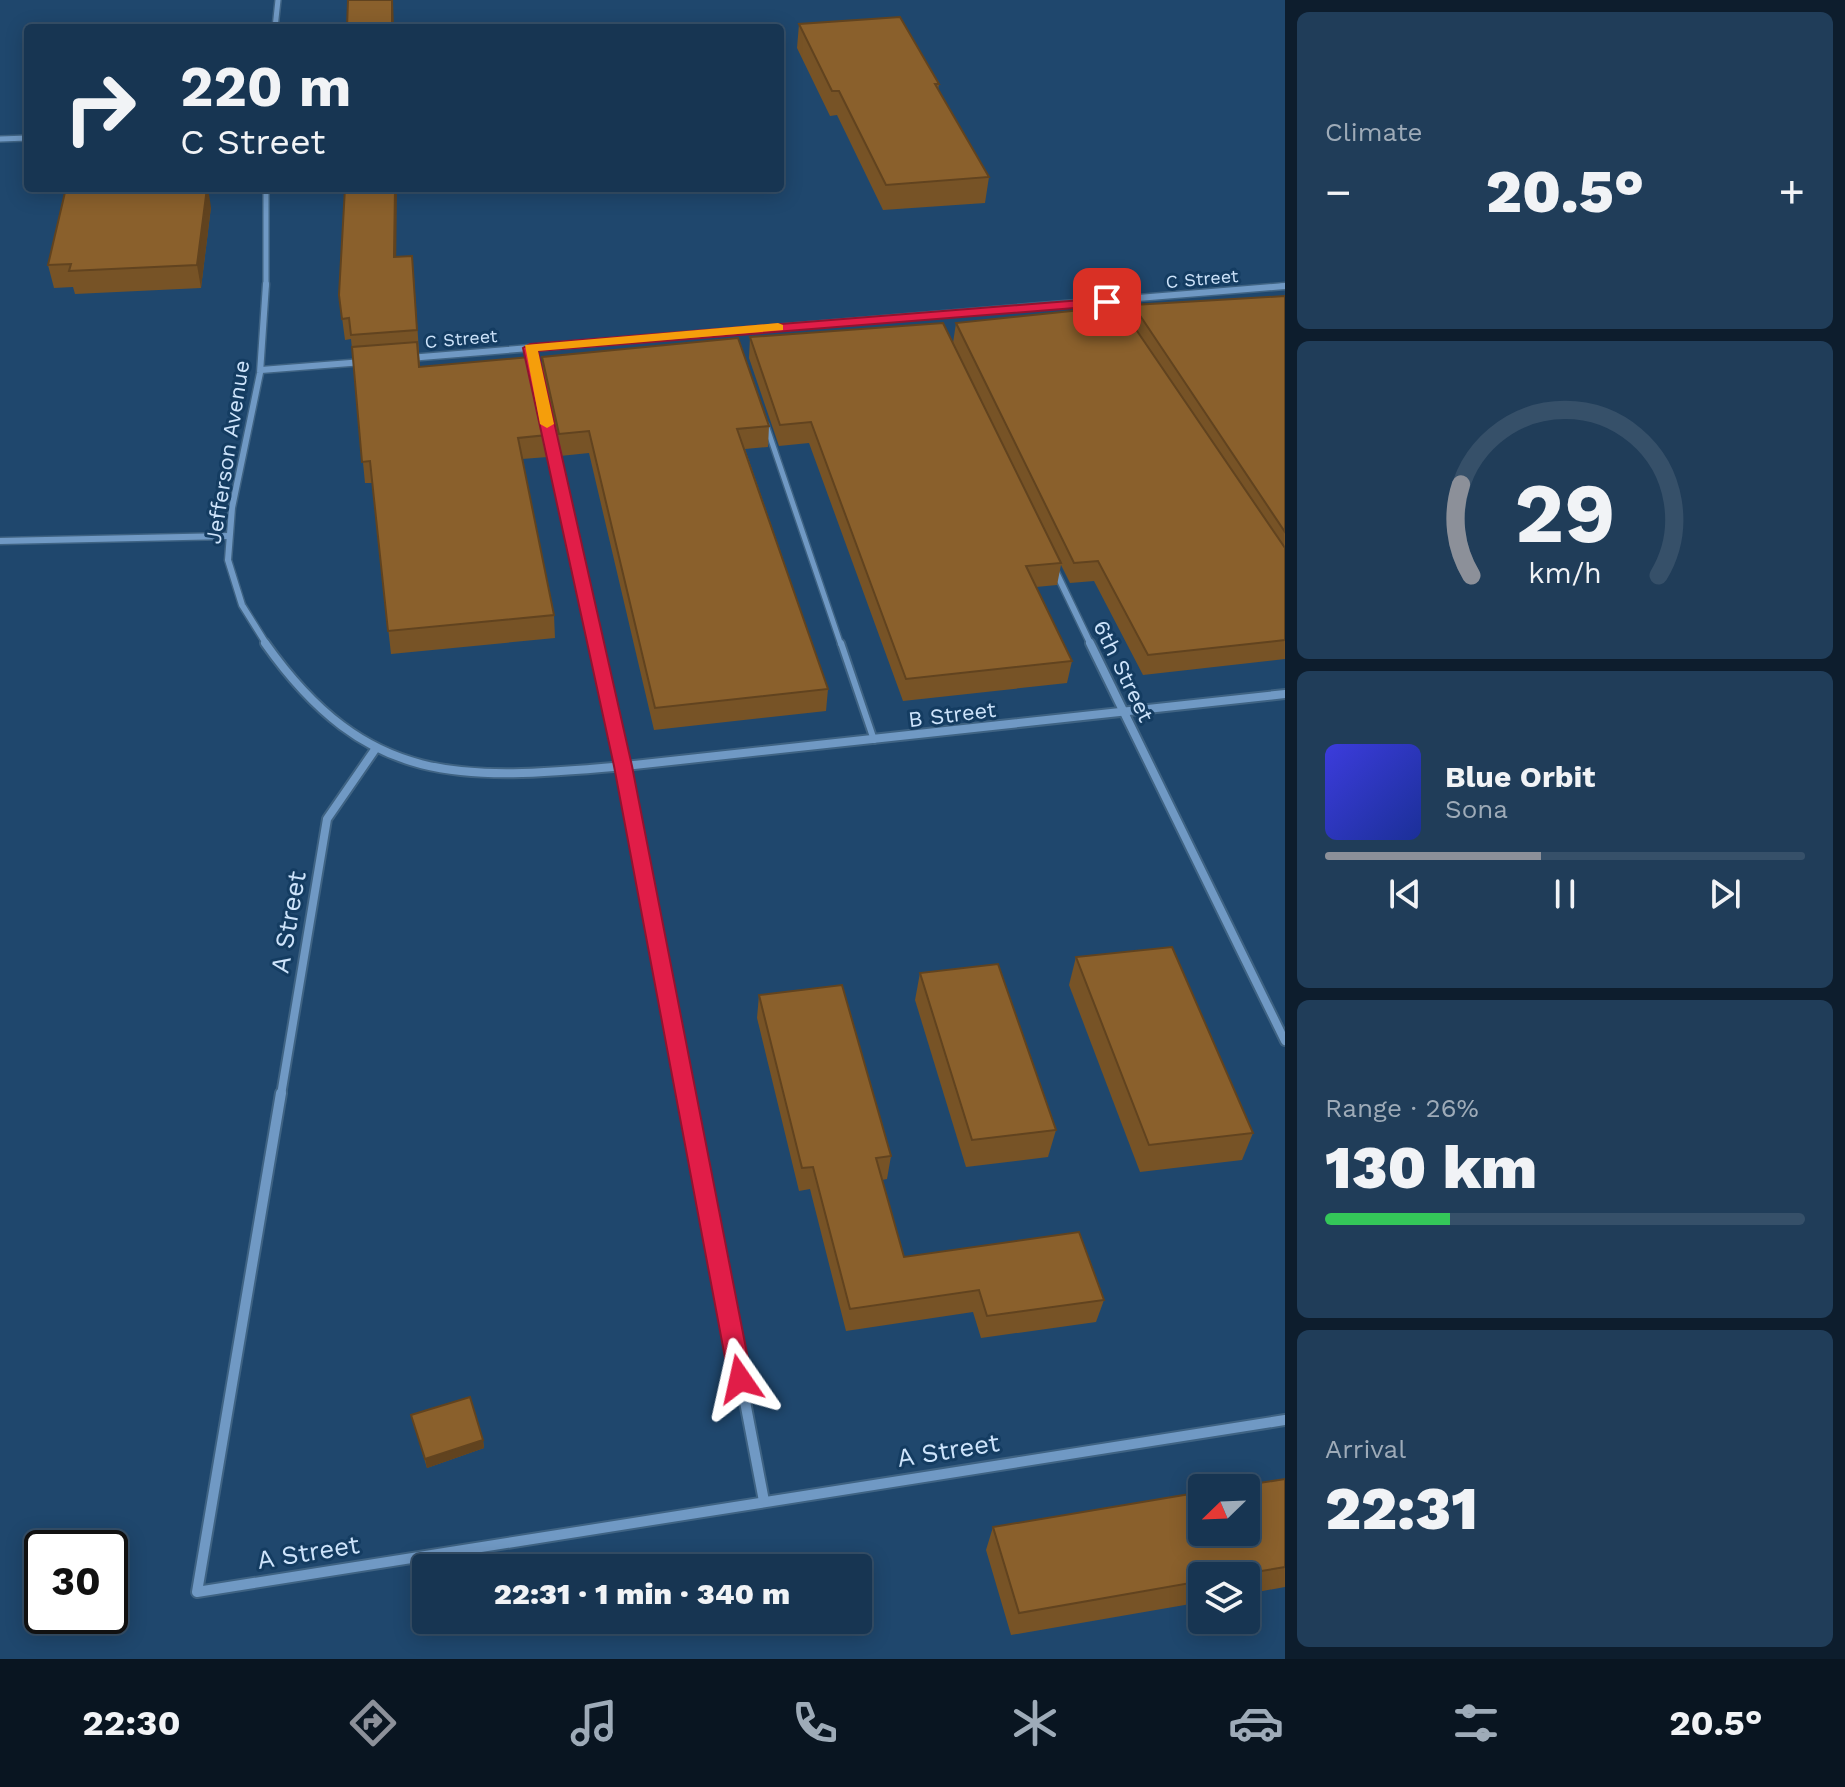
<!DOCTYPE html>
<meta charset="utf-8">
<style>
:root{--surface:#173552;--page:#203d59;--text:#f1f3f6;--muted:#9eabb8;--line:#365069;--accent:#8c9099}
body{margin:0;font-family:"Work Sans",sans-serif;background:var(--page);color:var(--text);height:100vh;display:flex;flex-direction:column;font-size:30px;white-space:nowrap}
*{box-sizing:border-box;margin:0}
p{font-size:26px;color:var(--muted)}
.icon{flex:none;width:44px;height:44px;fill:none;stroke:currentColor;stroke-width:2;stroke-linecap:round;stroke-linejoin:round}
.map{position:relative;flex:1;overflow:hidden}
.sheet{display:flex;flex-direction:column;gap:12px;padding:12px;background:#0d1d2d;width:560px}
.sheet>*{flex:none}
.guide{position:absolute;left:24px;top:24px;width:760px;height:168px;border-radius:8px;box-shadow:0 4px 20px #0003,0 0 0 2px var(--line);background:#173552;color:var(--text);overflow:hidden}
.needle{width:52px;rotate:247deg}
.fabs{position:absolute;left:1188px;top:1474px;display:grid;gap:16px}
.fabs a{display:grid;place-items:center;width:72px;height:72px;border-radius:8px;background:var(--surface);box-shadow:0 4px 20px #0003,0 0 0 2px var(--line);font-size:40px}
.speed{position:absolute;left:24px;top:1530px;display:flex;gap:16px;font-size:40px;font-weight:700;text-align:center}
.speed>*{display:grid;place-content:center;width:104px;height:104px;border-radius:50%;background:var(--surface);box-shadow:0 4px 20px #0003,0 0 0 2px var(--line);line-height:1}
.speed .limit{border:4px solid #111;border-radius:12px;background:#fff;color:#111}
.pin{position:absolute;display:grid;place-items:center;width:68px;height:68px;color:#fff;margin:-34px;border-radius:16px;box-shadow:0 4px 12px #0006}
.me{position:absolute;width:88px;margin:-44px;rotate:349deg;stroke-linejoin:round;filter:drop-shadow(0 0 6px #0008)}
.turn{display:flex;align-items:center;gap:28px;height:168px;padding:0 24px;font-size:36px}
.turn .icon{width:104px;height:104px;stroke-width:2.5}
.turn b{display:block;font-size:56px;line-height:68px}
.big{font-size:60px;font-weight:800;line-height:1.1}
.sheet .tile{flex:1;display:flex;flex-direction:column;justify-content:center;gap:12px;min-width:0;padding:0 28px;border-radius:12px;background:var(--page)}
.sheet .dial{align-items:center;gap:0}
.dial svg{height:208px;overflow:visible;fill:none;stroke:var(--line);stroke-width:7;stroke-linecap:round;text-anchor:middle}
.dial text{fill:var(--text);stroke:none}
.song{display:flex;align-items:center;gap:24px}
.cover{width:96px;height:96px;border-radius:12px;background:linear-gradient(135deg,hsl(240 70% 55%),hsl(230 70% 35%))}
.played{height:8px;border-radius:4px;background:linear-gradient(90deg,var(--accent) 45%,var(--line) 45%)}
.keys{display:flex;justify-content:space-around;direction:ltr}
.heat{display:flex;justify-content:space-between;align-items:center;font-size:44px;direction:ltr}
.charge{height:12px;border-radius:6px;background:linear-gradient(90deg,#34c759 26%,var(--line) 0)}
.trip{position:absolute;left:412px;top:1554px;width:460px;height:80px;border-radius:8px;background:var(--surface);box-shadow:0 4px 20px #0003,0 0 0 2px var(--line);font-weight:800;line-height:80px;text-align:center}
.tab-bar{display:flex;height:128px;justify-content:space-around;align-items:center;background:#091521;color:var(--muted)}
.tab-bar .icon{width:56px;height:56px}
.tab-bar .active{color:var(--accent)}
.tab-bar b{font-size:36px;color:var(--text)}
main{display:flex;flex:1;min-height:0}
.map>svg:first-child{display:block}
.lines{fill:none;stroke-linecap:round;stroke-linejoin:round}
.lane-far1-casing{stroke:#3f6383;stroke-width:8}
.lane-casing{stroke:#3f6383;stroke-width:10}
.street-far3-casing{stroke:#3f6383;stroke-width:8}
.street-far2-casing{stroke:#3f6383;stroke-width:9}
.street-far1-casing{stroke:#3f6383;stroke-width:12}
.street-casing{stroke:#3f6383;stroke-width:14}
.lane-far1{stroke:#7099c4;stroke-width:5}
.lane{stroke:#7099c4;stroke-width:6}
.street-far3{stroke:#7099c4;stroke-width:5}
.street-far2{stroke:#7099c4;stroke-width:6}
.street-far1{stroke:#7099c4;stroke-width:8}
.street{stroke:#7099c4;stroke-width:10}
.wall{fill:#775326}
.shaded-wall{fill:#61431f}
.building{fill:#8a602c;stroke:#61431f;stroke-width:2}
.route{fill:#e11d48;stroke:#92132f;stroke-width:2}
.slow{fill:#f59e0b}
.labels{text-anchor:middle;stroke-width:6;stroke-linejoin:round;paint-order:stroke}
.far-street-label{font-size:18px;fill:#cee4fb;stroke:#143c61}
.street-label{font-size:22px;fill:#cee4fb;stroke:#143c61}
.near-street-label{font-size:26px;fill:#cee4fb;stroke:#143c61}
</style>
<main>
<div class="map">
<svg width="1285" height="1659" viewBox="0 0 1285 1659">
<rect width="100%" height="100%" fill="#1f476d"/>
<g class="lines">
<g class="lane-far1-casing">
<polyline id="lane-far1" points="766,425 841,645"/>
</g>
<g class="lane-casing">
<polyline id="lane" points="841,643 874,740"/>
</g>
<g class="street-far3-casing">
<g id="street-far3">
<polyline points="275,28 278,0"/>
<polyline points="0,139 28,138"/>
<polyline points="266,286 266,188"/>
<polyline points="1281,286 1285,286"/>
</g>
</g>
<g class="street-far2-casing">
<g id="street-far2">
<polyline points="266,284 260,373 232,508 228,560 242,605 267,645"/>
<polyline points="530,348 596,645"/>
<polyline points="409,358 1285,286"/>
<polyline points="261,370 363,362"/>
<polyline points="0,541 229,536"/>
<polyline points="1054,568 1091,645"/>
</g>
</g>
<g class="street-far1-casing">
<g id="street-far1">
<path d="M 265,643 C 368,789 463,780 625,766 L 1285,694"/>
<polyline points="596,643 686,1095"/>
<polyline points="1090,643 1285,1041"/>
<polyline points="281,1095 327,819 376,748"/>
</g>
</g>
<g class="street-casing">
<g id="street">
<polyline points="281,1093 197,1592 1285,1420"/>
<polyline points="686,1093 764,1501"/>
</g>
</g>
<use href="#lane-far1" class="lane-far1"/>
<use href="#lane" class="lane"/>
<use href="#street-far3" class="street-far3"/>
<use href="#street-far2" class="street-far2"/>
<use href="#street-far1" class="street-far1"/>
<use href="#street" class="street"/>
</g>
<g class="wall">
<polygon points="799,24 939,84 938,90 989,177 985,203 883,210 837,115 830,116 797,48"/>
<polygon points="211,207 201,288 75,294 73,287 54,288 48,265"/>
<polygon points="396,257 414,277 420,367 547,435 548,457 522,459 554,615 555,638 391,654 372,483 365,483 351,339 345,340 339,295"/>
<polygon points="1285,296 1285,659 1143,675 1094,581 1070,583 1061,565 1057,585 1036,587 1072,661 1067,683 903,701 809,443 779,446 749,358 750,337 953,343 956,323 1129,320 1133,305"/>
<polygon points="542,357 769,426 768,447 745,449 828,689 826,711 654,730 589,453 560,456 543,378"/>
<polygon points="1076,957 1253,1133 1242,1160 1140,1172 1069,985"/>
<polygon points="920,973 1056,1130 1048,1157 966,1167 915,1000"/>
<polygon points="759,995 891,1156 887,1179 882,1180 904,1257 1104,1300 1096,1322 981,1338 973,1312 846,1331 810,1189 799,1191 757,1018"/>
<polygon points="411,1415 483,1440 484,1448 427,1468"/>
<polygon points="1285,1479 1285,1587 1246,1594 1246,1576 1202,1576 1202,1602 1011,1635 986,1550 993,1527"/>
</g>
<g class="shaded-wall">
<polygon points="392,0 393,0 394,28 392,28"/>
<polygon points="207,188 208,188 211,207 201,288 197,265"/>
<polygon points="395,188 397,188 396,278 394,257"/>
<polygon points="483,1440 484,1448 427,1468 425,1459"/>
</g>
<g class="building">
<polygon points="348,0 392,0 392,28 347,28"/>
<polygon points="900,17 939,84 935,84 989,177 886,185 839,91 832,91 799,24"/>
<polygon points="190,26 190,28 156,28"/>
<polygon points="66,188 207,188 197,265 69,271 71,264 48,265"/>
<polygon points="345,188 395,188 394,257 412,256 417,330 351,335 349,318 342,319 339,295"/>
<polygon points="1285,296 1285,532 1133,305"/>
<polygon points="1120,306 1285,548 1285,640 1148,655 1098,561 1074,563 956,323"/>
<polygon points="943,323 1061,563 1026,566 1072,661 906,679 811,422 780,425 750,337"/>
<polygon points="738,338 769,426 737,429 828,689 655,708 589,431 559,434 542,357"/>
<polygon points="417,342 419,367 530,357 547,435 518,438 554,615 388,631 370,461 362,462 352,347"/>
<polygon points="1172,947 1253,1133 1149,1145 1076,957"/>
<polygon points="998,964 1056,1130 972,1140 920,973"/>
<polygon points="842,985 891,1156 876,1158 904,1257 1079,1232 1104,1300 987,1316 979,1290 850,1309 813,1167 802,1168 759,995"/>
<polygon points="470,1397 483,1440 425,1459 411,1415"/>
<polygon points="1285,1479 1285,1567 1231,1576 1202,1576 1202,1581 1019,1613 993,1527 1202,1492 1202,1532 1246,1532 1246,1488 1228,1488"/>
</g>
<polygon class="route" points="1107,298 1112,299 1112,305 538,351 632,766 752,1379 749,1386 740,1389 732,1386 729,1379 614,766 523,348 530,344"/>
<polygon class="slow" points="778,323 783,325 783,330 538,351 554,424 547,428 540,424 525,345"/>
<g class="labels">
<g class="far-street-label">
<text transform="translate(1202 279) rotate(-5)" y="6">C Street</text>
<text transform="translate(461 339) rotate(-5)" y="6">C Street</text>
</g>
<g class="street-label">
<text transform="translate(227 452) rotate(-81)" y="8">Jefferson Avenue</text>
<text transform="translate(1124 671) rotate(64)" y="8">6th Street</text>
<text transform="translate(952 714) rotate(-7)" y="8">B Street</text>
</g>
<g class="near-street-label">
<text transform="translate(288 922) rotate(-80)" y="9">A Street</text>
<text transform="translate(948 1450) rotate(-9)" y="9">A Street</text>
<text transform="translate(308 1552) rotate(-9)" y="9">A Street</text>
</g>
</g>
</svg>
<div class="fabs">
<a><svg class="needle" viewBox="-14 -14 28 28"><path d="M0-13l5 13h-10z" fill="#e53935"/><path d="M0 13l5-13h-10z" fill="#9eabb8"/></svg></a>
<a><svg class="icon" aria-label="layers" viewBox="0 0 24 24"><path d="M12 4l9 5-9 5-9-5zM3 14l9 5 9-5"/></svg></a>
</div>
<div class="speed"><div class="limit">30</div></div>
<div class="pin" style="left:1107px;top:302px;background:#d93025"><svg class="icon" aria-label="arrive" viewBox="0 0 24 24"><path d="M6 21V4h12l-3 4 3 4H6"/></svg></div>
<svg class="me" style="left:740px;top:1379px" viewBox="-20 -20 40 40"><path d="M0-17L14 15 0 8-14 15z" fill="#e11d48" stroke="#fff" stroke-width="4"/></svg>
<div class="trip">22:31 · 1 min · 340 m</div>
<div class="guide">
<div class="turn"><svg class="icon" aria-label="right" viewBox="0 0 24 24"><path d="M7 20v-9h11M14 6l5 5-5 5"/></svg><div><b>220 m</b>C Street</div></div>
</div>
</div>
<section class="sheet">
<div class="tile"><p>Climate</p>
<div class="heat"><a>−</a><b class="big">20.5°</b><a>+</a></div>
</div>
<div class="tile dial"><svg viewBox="0 0 100 80">
<path d="M14 69A42 42 0 1 1 86 69"/>
<path d="M14 69A42 42 0 0 1 10 34" stroke="#8c9099"/>
<text x="50" y="56" font-size="32" font-weight="700">29</text>
<text x="50" y="72" font-size="11">km/h</text>
</svg></div>
<div class="tile">
<div class="song"><i class="cover"></i><div><b>Blue Orbit</b><p>Sona</p></div></div>
<div class="played"></div>
<div class="keys"><svg class="icon" aria-label="previous" viewBox="0 0 24 24"><path d="M18 5L8 12l10 7zM5 5v14"/></svg><svg class="icon" aria-label="pause" viewBox="0 0 24 24"><path d="M8 5v14M16 5v14"/></svg><svg class="icon" aria-label="next" viewBox="0 0 24 24"><path d="M6 5l10 7-10 7zM19 5v14"/></svg></div>
</div>
<div class="tile"><p>Range · 26%</p><b class="big">130 km</b><div class="charge"></div></div>
<div class="tile"><p>Arrival</p><b class="big">22:31</b></div>
</section>
</main>
<nav class="tab-bar">
<b>22:30</b>
<svg class="icon active" aria-label="directions" viewBox="0 0 24 24"><path d="M12 3l9 9-9 9-9-9zM9 14v-3h6M13 9l2 2-2 2"/></svg>
<svg class="icon" aria-label="music" viewBox="0 0 24 24"><path d="M9 18V5l10-2v13"/><circle cx="6" cy="18" r="3"/><circle cx="16" cy="16" r="3"/></svg>
<svg class="icon" aria-label="phone" viewBox="0 0 24 24"><path d="M5 4h4l2 5-3 2q2 4 5 5l2-3 5 2v4C11 20 4 13 5 4z"/></svg>
<svg class="icon" aria-label="climate" viewBox="0 0 24 24"><path d="M12 3v18M4 7l16 10M4 17L20 7"/></svg>
<svg class="icon" aria-label="car" viewBox="0 0 24 24"><path d="M5 17H2v-5l4-1 3-4h7l3 4 3 1v5h-3M9 17h6M6 11h13"/><circle cx="7" cy="17" r="2"/><circle cx="17" cy="17" r="2"/></svg>
<svg class="icon" aria-label="filters" viewBox="0 0 24 24"><path d="M4 7h16M4 17h16"/><circle cx="9" cy="7" r="2"/><circle cx="15" cy="17" r="2"/></svg>
<b>20.5°</b>
</nav>
